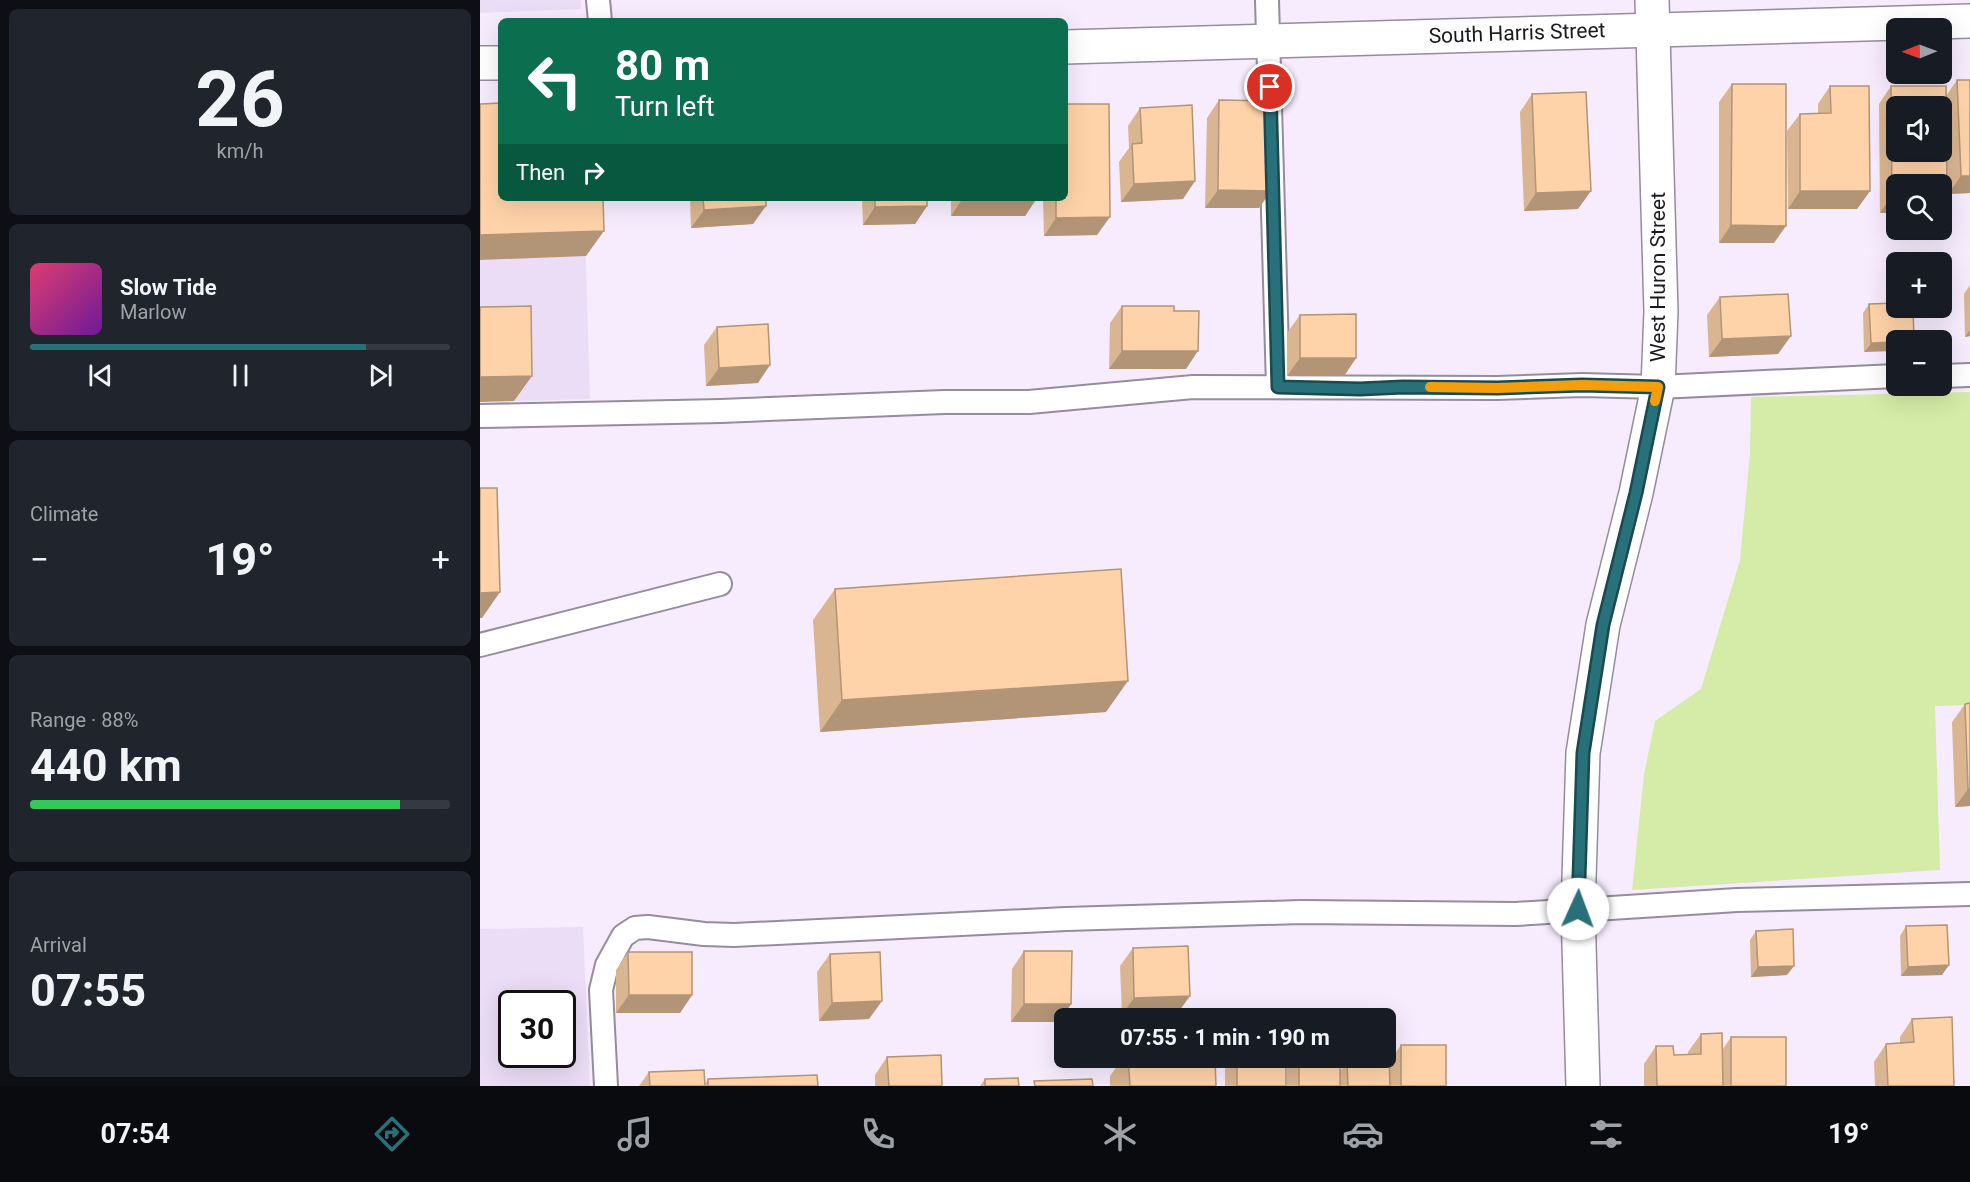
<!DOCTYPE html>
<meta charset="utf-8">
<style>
:root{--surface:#171b24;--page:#20242c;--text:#f1f3f6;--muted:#9ea1a6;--line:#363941;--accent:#28717a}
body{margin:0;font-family:Roboto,sans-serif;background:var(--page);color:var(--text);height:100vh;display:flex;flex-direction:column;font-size:22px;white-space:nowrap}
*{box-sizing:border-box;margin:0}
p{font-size:20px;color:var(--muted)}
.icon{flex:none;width:33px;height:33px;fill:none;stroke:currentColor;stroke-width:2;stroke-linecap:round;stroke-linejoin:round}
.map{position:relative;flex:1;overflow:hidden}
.side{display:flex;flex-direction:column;gap:9px;padding:9px;background:#0d0f14;width:480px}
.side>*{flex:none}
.top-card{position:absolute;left:18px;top:18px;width:570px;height:183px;border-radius:9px;box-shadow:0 6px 24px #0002;background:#0b6e4f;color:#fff;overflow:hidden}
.needle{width:39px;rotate:269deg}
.buttons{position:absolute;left:1406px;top:18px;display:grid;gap:12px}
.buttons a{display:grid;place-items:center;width:66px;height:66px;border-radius:9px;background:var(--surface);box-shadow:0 6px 24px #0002;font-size:30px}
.speed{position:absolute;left:18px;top:990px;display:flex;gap:12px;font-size:30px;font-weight:700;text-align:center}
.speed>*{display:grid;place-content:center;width:78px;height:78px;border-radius:50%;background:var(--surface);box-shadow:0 6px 24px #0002;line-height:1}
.speed .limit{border:3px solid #111;border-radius:9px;background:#fff;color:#111}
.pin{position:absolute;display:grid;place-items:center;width:51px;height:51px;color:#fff;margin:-26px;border:3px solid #fff;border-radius:50%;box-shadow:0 2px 6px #0007}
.me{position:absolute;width:66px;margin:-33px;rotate:2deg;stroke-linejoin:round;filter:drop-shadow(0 0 4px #0008)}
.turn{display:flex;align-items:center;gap:21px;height:126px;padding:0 18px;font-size:27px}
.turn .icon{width:78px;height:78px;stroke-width:2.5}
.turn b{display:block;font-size:42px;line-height:51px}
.then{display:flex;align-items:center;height:57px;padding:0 18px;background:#0003;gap:12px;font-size:22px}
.big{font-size:45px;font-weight:700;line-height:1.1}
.side .widget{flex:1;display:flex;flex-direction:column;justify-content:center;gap:9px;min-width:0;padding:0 21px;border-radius:9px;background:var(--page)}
.side .dial{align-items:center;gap:0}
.dial b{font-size:78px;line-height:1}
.song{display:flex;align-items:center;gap:18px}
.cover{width:72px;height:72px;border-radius:9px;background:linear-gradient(135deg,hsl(340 70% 55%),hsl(280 70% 35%))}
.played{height:6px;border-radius:3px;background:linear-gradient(90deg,var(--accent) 80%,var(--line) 80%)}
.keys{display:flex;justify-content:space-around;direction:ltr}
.heat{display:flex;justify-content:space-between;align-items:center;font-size:33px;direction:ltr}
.charge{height:9px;border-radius:4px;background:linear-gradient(90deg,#34c759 88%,var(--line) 0)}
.trip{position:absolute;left:574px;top:1008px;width:342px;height:60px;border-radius:9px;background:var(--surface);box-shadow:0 6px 24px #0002;font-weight:700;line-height:60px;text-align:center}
.menu{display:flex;height:96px;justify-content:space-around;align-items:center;background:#090b0e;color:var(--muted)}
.menu .icon{width:42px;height:42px}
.menu .selected{color:var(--accent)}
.menu b{font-size:27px;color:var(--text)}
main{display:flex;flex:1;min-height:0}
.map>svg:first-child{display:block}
.built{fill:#eaddf5;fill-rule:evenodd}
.green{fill:#d4eca7}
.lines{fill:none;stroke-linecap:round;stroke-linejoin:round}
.lane-casing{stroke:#958c9c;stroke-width:26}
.street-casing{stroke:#958c9c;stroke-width:36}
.lane{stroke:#fff;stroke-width:22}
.street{stroke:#fff;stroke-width:33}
.wall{fill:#dab591}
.shaded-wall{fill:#b29476}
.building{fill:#fed3a9;stroke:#b29476;stroke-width:1.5;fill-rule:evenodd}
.route-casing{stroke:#1a494f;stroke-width:15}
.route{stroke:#28717a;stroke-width:10}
.slow{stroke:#f59e0b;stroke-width:10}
.labels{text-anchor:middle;stroke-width:6;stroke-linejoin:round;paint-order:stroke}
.street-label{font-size:21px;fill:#1b181e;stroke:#fefefe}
</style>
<main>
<section class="side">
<div class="widget dial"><b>26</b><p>km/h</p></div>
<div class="widget">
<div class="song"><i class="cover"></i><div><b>Slow Tide</b><p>Marlow</p></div></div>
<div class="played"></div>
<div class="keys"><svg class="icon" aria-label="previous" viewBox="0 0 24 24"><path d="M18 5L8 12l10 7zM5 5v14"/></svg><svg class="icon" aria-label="pause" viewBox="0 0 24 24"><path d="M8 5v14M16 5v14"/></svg><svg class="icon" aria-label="next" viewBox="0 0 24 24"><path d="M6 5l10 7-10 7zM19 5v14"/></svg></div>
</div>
<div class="widget"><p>Climate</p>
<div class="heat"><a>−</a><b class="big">19°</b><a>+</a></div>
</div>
<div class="widget"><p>Range · 88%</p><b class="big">440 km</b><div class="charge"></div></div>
<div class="widget"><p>Arrival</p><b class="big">07:55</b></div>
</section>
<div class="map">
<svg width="1490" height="1086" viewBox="0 0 1490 1086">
<rect width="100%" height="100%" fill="#f6ecfe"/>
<g class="built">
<polygon points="0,0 101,0 101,9 0,13"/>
<polygon points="0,128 21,198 104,198 110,399 0,402"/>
<path d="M 103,927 L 110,1086 L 0,1086 L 0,929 ZM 32,1004 L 82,1004 L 82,1054 L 32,1054 Z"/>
</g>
<polygon class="green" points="1490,392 1490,705 1455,706 1460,870 1152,890 1164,774 1175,721 1221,689 1260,560 1270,453 1271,397"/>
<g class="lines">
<g class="lane-casing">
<g id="lane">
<polyline points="118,0 120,21"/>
<polyline points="787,0 798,387"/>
<polyline points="1461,376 1490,375"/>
<polyline points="0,416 241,411 464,402 549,402 713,387 1017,388 1102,385 1178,387 1416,376"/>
<polyline points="0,645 240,584"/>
<polyline points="126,1086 121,990 127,965 143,936 155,928 168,927 224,934 254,935 586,919 821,912 1036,914 1257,900 1490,894"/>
</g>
</g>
<g class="street-casing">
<g id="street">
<polyline points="585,47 1490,21"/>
<polyline points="0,63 21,63"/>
<polyline points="1103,1086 1098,909 1103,753 1123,625 1156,493 1178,387 1181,312 1172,0"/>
</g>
</g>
<use href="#lane" class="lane"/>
<use href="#street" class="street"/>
</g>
<g class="wall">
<polygon points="1477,80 1490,80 1490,193 1468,194 1467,164 1467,195 1461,203 1461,184 1416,213 1400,213 1399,104 1411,86 1466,96"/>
<polygon points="1252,84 1294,243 1239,243 1239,102"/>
<polygon points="1350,86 1390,191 1377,209 1308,209 1307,131 1320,114 1338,113 1338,104"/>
<polygon points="1052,94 1098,209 1044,211 1040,112"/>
<polygon points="739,100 791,191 779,208 725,208 727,118"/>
<polygon points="660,108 703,199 641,202 639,162 649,148 648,126"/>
<polygon points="210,198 286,198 273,224 211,228"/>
<polygon points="382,198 447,198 447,206 435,224 383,225"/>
<polygon points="471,198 557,198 545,216 471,216"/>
<polygon points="563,198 585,198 617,235 564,236"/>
<polygon points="1490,285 1490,336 1485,337 1484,294"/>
<polygon points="1240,297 1298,354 1229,357 1227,315"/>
<polygon points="1389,304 1416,308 1384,352 1383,313"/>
<polygon points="642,306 694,311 706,369 629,369 630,323"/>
<polygon points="820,315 876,358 864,376 807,376 807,333"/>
<polygon points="237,327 278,383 226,386 224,345"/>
<polygon points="355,589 626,712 340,732 333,620"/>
<polygon points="1490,703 1490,806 1475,807 1472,722 1485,704"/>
<polygon points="1426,926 1462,975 1421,976 1420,936"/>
<polygon points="1276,931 1307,975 1271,977 1270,940"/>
<polygon points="653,948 697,1014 642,1015 640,966"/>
<polygon points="544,951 591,1004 579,1022 531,1022 532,969"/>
<polygon points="148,952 212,995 200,1013 136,1013 136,970"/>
<polygon points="350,954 389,1019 339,1021 337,972"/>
<polygon points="1432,1019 1474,1086 1395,1086 1394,1062 1406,1044 1420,1043 1420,1037"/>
<polygon points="1221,1034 1243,1049 1251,1037 1306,1086 1164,1086 1164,1064 1176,1046 1194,1055 1208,1055 1208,1052"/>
<polygon points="921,1045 966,1086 807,1086 807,1058 860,1058 860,1071 867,1062 909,1062"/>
<polygon points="407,1057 462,1086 395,1086 395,1075"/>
<polygon points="643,1058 735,1058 736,1086 630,1086 630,1076"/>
<polygon points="753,1058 806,1058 806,1086 745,1086 745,1069"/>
<polygon points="169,1072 225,1084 228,1079 338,1086 159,1086"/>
<polygon points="505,1079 539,1086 500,1086"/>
</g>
<g class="shaded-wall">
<polygon points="1481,176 1490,176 1490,193 1468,194"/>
<polygon points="715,181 703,199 641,202 654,184"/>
<polygon points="738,190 791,191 779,208 725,208"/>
<polygon points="1111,191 1098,209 1044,211 1056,193"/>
<polygon points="1320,191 1390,191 1377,209 1308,209"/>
<polygon points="1412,195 1416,195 1416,213 1400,213"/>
<polygon points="1461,195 1467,195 1461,203"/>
<polygon points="160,198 205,198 159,200"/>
<polygon points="483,198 557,198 545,216 471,216"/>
<polygon points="286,206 273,224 211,228 224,210"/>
<polygon points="447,206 435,224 383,225 395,207"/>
<polygon points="630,217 617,235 564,236 576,218"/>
<polygon points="1251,225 1306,226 1294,243 1239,243"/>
<polygon points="124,231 106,256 0,260 0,235"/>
<polygon points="1490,330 1490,336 1485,337"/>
<polygon points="1311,336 1298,354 1229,357 1242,339"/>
<polygon points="1416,342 1416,351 1384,352 1391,343"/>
<polygon points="642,351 718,351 706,369 629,369"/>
<polygon points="820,358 876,358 864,376 807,376"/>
<polygon points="290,365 278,383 226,386 239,368"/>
<polygon points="52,376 34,401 0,402 0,377"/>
<polygon points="20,592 2,618 0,618 0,593"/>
<polygon points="648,681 626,712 340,732 362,700"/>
<polygon points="1488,789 1490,789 1490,806 1475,807"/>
<polygon points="1469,965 1462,975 1421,976 1428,967"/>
<polygon points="1314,966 1307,975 1271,977 1278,967"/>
<polygon points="149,995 212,995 200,1013 136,1013"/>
<polygon points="710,996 697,1014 642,1015 654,998"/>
<polygon points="402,1001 389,1019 339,1021 352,1003"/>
<polygon points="544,1004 591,1004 579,1022 531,1022"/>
</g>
<g class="building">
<polygon points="1477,80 1490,80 1490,176 1481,176"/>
<polygon points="1252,84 1306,84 1306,226 1251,225"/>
<polygon points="1350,86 1389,86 1390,191 1320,191 1320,114 1351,113"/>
<path d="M 1411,86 L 1466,86 L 1467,195 L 1461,195 L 1461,184 L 1416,184 L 1416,195 L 1412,195 ZM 1416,106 L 1461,106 L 1461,152 L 1416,152 Z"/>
<polygon points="1106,92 1111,191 1056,193 1052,94"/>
<polygon points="739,100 793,101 791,191 738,190"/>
<polygon points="21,103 21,198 123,198 124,231 0,235 0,104"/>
<polygon points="585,104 629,104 630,217 576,218 576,198 585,198"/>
<polygon points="712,105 715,181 654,184 652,144 662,143 660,108"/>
<polygon points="223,198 286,198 286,206 224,210"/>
<polygon points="395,198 447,198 447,206 395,207"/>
<polygon points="1308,294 1311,336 1242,339 1240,297"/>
<polygon points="1416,303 1416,308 1433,308 1434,340 1416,340 1416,342 1391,343 1389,304"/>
<polygon points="51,306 52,376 0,377 0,307"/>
<polygon points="642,306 694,306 694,311 719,311 718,351 642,351"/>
<polygon points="876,314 876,358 820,358 820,315"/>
<polygon points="288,324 290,365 239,368 237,327"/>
<polygon points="0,488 17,488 20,592 0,593"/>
<polygon points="641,569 648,681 362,700 355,589"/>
<polygon points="1490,703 1490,789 1488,789 1485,704"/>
<polygon points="1467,925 1469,965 1428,967 1426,926"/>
<polygon points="1313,929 1314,966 1278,967 1276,931"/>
<polygon points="708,946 710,996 654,998 653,948"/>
<polygon points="544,951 592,951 591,1004 544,1004"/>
<polygon points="148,952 212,952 212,995 149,995"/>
<polygon points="400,952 402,1001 352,1003 350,954"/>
<polygon points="1472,1017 1474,1086 1408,1086 1406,1044 1434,1042 1432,1019"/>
<polygon points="1242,1033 1243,1086 1177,1086 1176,1046 1193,1046 1194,1055 1221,1054 1221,1034"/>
<rect x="1251" y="1037" width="55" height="49"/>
<rect x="921" y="1045" width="45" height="41"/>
<polygon points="461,1055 462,1086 409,1086 407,1057"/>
<polygon points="648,1058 735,1058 736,1086 650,1086"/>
<rect x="757" y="1058" width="49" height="28"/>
<rect x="819" y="1058" width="41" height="28"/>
<polygon points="909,1059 910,1086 868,1086 867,1062"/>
<polygon points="224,1070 225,1086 170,1086 169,1072"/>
<polygon points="337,1075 338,1086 228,1086 228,1079"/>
<polygon points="538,1078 539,1086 505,1086 505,1079"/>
<polygon points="612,1079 613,1086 555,1086 554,1081"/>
</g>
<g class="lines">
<g class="route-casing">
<polyline id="route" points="790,87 798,387 880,389 923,387 1017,388 1102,385 1178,387 1156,493 1123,625 1103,753 1098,909"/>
</g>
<use href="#route" class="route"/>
<polyline class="slow" points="950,387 1017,388 1102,385 1178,387 1175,401"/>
</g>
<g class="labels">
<g class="street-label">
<text transform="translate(1037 33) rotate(-2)" y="7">South Harris Street</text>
<text transform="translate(1178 277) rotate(-90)" y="7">West Huron Street</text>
</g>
</g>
</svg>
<div class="buttons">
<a><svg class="needle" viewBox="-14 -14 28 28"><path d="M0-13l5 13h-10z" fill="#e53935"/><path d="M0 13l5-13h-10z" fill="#9ea1a6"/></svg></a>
<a><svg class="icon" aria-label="sound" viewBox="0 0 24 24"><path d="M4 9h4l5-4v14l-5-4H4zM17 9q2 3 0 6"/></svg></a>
<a><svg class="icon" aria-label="search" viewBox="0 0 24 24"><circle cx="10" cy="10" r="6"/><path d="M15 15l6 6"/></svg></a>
<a>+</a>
<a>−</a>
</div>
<div class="speed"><div class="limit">30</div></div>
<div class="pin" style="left:790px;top:87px;background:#d93025"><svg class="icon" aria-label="arrive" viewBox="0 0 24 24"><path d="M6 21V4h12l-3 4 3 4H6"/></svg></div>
<svg class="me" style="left:1098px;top:909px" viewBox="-20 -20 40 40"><circle r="19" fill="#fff"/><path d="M0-13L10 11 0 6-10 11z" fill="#28717a"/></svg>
<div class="trip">07:55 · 1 min · 190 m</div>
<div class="top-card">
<div class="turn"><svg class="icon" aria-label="left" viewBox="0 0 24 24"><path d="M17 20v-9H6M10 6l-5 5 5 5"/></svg><div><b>80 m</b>Turn left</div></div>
<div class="then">Then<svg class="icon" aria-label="right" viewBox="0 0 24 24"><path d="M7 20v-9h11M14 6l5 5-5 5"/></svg></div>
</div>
</div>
</main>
<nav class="menu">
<b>07:54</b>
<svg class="icon selected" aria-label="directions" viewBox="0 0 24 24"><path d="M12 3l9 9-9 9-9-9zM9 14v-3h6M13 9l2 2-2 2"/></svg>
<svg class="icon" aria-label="music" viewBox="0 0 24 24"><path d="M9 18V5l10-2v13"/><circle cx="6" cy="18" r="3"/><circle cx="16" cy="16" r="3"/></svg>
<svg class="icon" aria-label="phone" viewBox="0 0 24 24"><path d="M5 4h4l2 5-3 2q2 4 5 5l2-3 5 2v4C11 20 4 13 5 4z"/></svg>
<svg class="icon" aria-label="climate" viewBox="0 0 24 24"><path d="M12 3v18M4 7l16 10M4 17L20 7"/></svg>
<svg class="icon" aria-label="car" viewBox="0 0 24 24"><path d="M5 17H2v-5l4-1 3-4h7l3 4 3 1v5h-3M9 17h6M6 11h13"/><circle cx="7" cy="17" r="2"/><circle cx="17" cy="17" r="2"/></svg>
<svg class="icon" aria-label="filters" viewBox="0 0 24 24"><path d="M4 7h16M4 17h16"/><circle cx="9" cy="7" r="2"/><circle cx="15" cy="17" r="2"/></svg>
<b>19°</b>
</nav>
